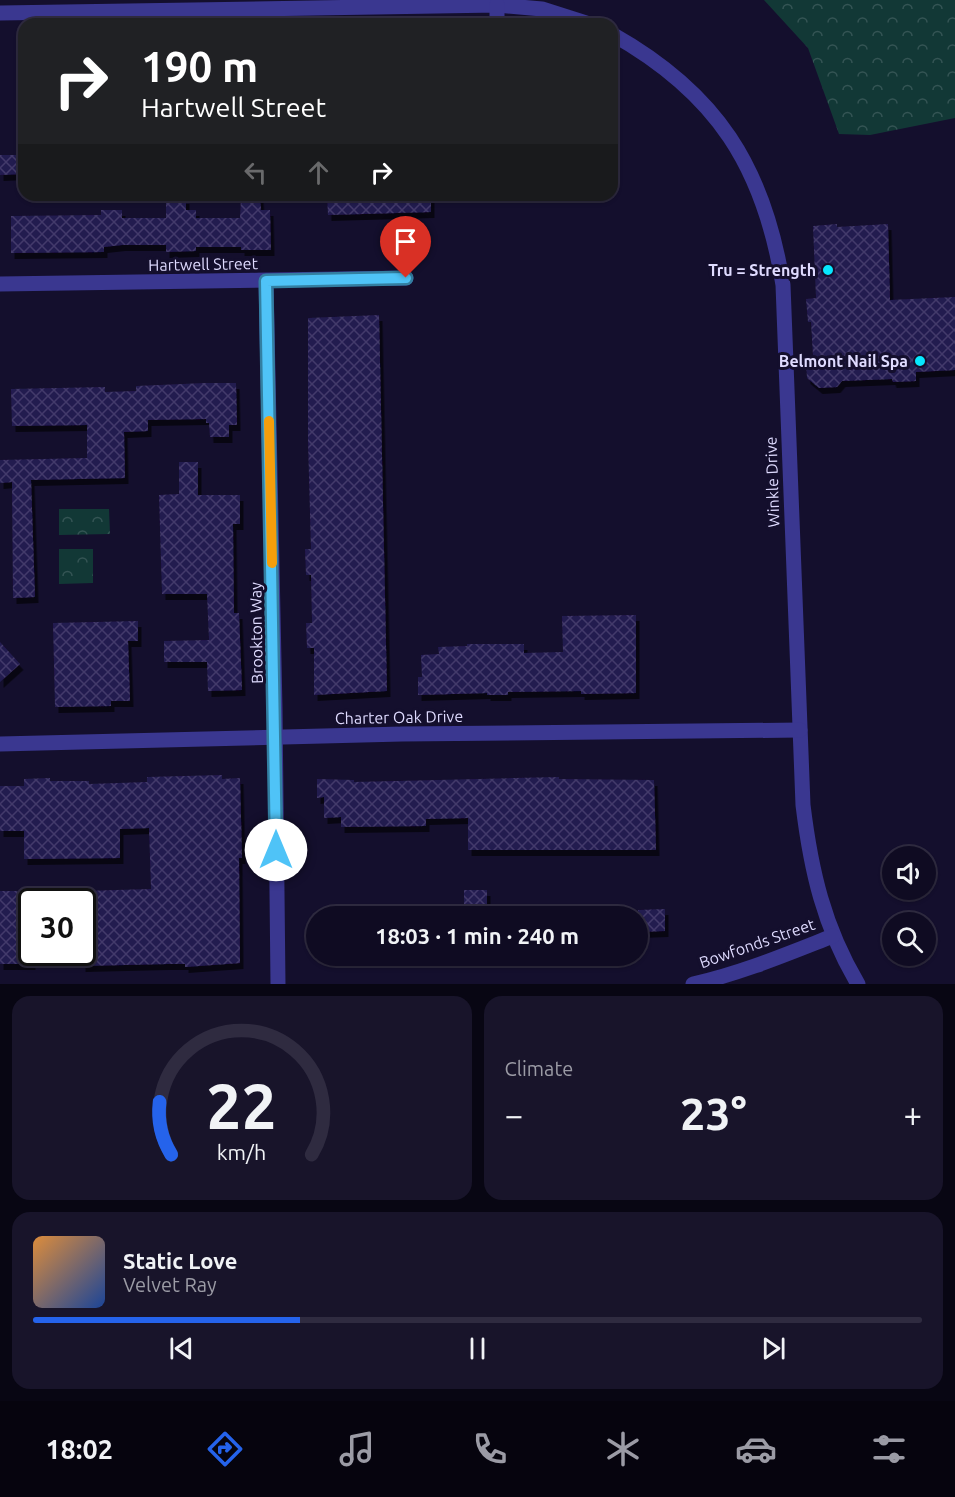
<!DOCTYPE html>
<meta charset="utf-8">
<style>
:root{--surface:#0f0b22;--page:#18142a;--text:#f1f3f6;--muted:#9b9ba5;--line:#2f2b40;--accent:#2563eb}
body{margin:0;font-family:Ubuntu,sans-serif;background:var(--page);color:var(--text);height:100vh;display:flex;flex-direction:column;font-size:22px;white-space:nowrap}
*{box-sizing:border-box;margin:0}
p{font-size:20px;color:var(--muted)}
.icon{flex:none;width:33px;height:33px;fill:none;stroke:currentColor;stroke-width:2;stroke-linecap:round;stroke-linejoin:round}
.map{position:relative;height:984px;overflow:hidden}
.panel{display:flex;flex-direction:column;gap:12px;padding:12px;background:#080613;flex:1}
.panel>*{flex:none}
.banner{position:absolute;left:18px;top:18px;width:600px;height:183px;border-radius:18px;box-shadow:0 2px 4px #0004,0 0 0 2px var(--line);background:#202124;color:#fff;overflow:hidden}
.tools{position:absolute;left:882px;top:846px;display:grid;gap:12px}
.tools a{display:grid;place-items:center;width:54px;height:54px;border-radius:50%;background:var(--surface);box-shadow:0 2px 4px #0004,0 0 0 2px var(--line);font-size:30px}
.speed{position:absolute;left:18px;top:888px;display:flex;gap:12px;font-size:30px;font-weight:700;text-align:center}
.speed>*{display:grid;place-content:center;width:78px;height:78px;border-radius:50%;background:var(--surface);box-shadow:0 2px 4px #0004,0 0 0 2px var(--line);line-height:1}
.speed .limit{border:3px solid #111;border-radius:9px;background:#fff;color:#111}
.pin{position:absolute;display:grid;place-items:center;width:51px;height:51px;color:#fff;margin:-62px -26px;border-radius:50% 50% 50% 0;rotate:-45deg;box-shadow:0 0 6px #0007}
.pin .icon{rotate:45deg}
.me{position:absolute;width:66px;margin:-33px;rotate:0deg;stroke-linejoin:round;filter:drop-shadow(0 0 4px #0008)}
.turn{display:flex;align-items:center;gap:21px;height:126px;padding:0 24px;font-size:27px}
.turn .icon{width:78px;height:78px;stroke-width:2.5}
.turn b{display:block;font-size:42px;line-height:51px}
.lanes{display:flex;align-items:center;height:57px;padding:0 24px;background:#0003;justify-content:center;gap:30px;direction:ltr}
.lanes .off{opacity:.35}
.big{font-size:45px;font-weight:700;line-height:1.1}
.panel .tile{flex:1;display:flex;flex-direction:column;justify-content:center;gap:9px;min-width:0;padding:0 21px;border-radius:18px;background:var(--page)}
.panel .dial{align-items:center;gap:0}
.dial svg{height:156px;overflow:visible;fill:none;stroke:var(--line);stroke-width:7;stroke-linecap:round;text-anchor:middle}
.dial text{fill:var(--text);stroke:none}
.song{display:flex;align-items:center;gap:18px}
.cover{width:72px;height:72px;border-radius:9px;background:linear-gradient(135deg,hsl(30 70% 55%),hsl(220 70% 35%))}
.played{height:6px;border-radius:3px;background:linear-gradient(90deg,var(--accent) 30%,var(--line) 30%)}
.keys{display:flex;justify-content:space-around;direction:ltr}
.heat{display:flex;justify-content:space-between;align-items:center;font-size:33px;direction:ltr}
.panel .tiles{flex:1;display:grid;gap:12px;grid-template-columns:1fr 1fr}
.tile:last-child{grid-column:span 2}
.trip{position:absolute;left:306px;top:906px;width:342px;height:60px;border-radius:30px;background:var(--surface);box-shadow:0 2px 4px #0004,0 0 0 2px var(--line);font-weight:700;line-height:60px;text-align:center}
.tab-bar{display:flex;height:96px;justify-content:space-around;align-items:center;background:#06040e;color:var(--muted)}
.tab-bar .icon{width:42px;height:42px}
.tab-bar .current{color:var(--accent)}
.tab-bar b{font-size:27px;color:var(--text)}
.map>svg:first-child{display:block}
.forest{fill:url(#forest-crowns)}
.building{fill:url(#building-cross-hatch);filter:url(#shadow)}
.lines{fill:none;stroke-linecap:round;stroke-linejoin:round}
.minor{stroke:#3a3790;stroke-width:15}
.route-casing{stroke:#337fa1;stroke-width:15}
.route{stroke:#4fc3f7;stroke-width:10}
.slow{stroke:#f59e0b;stroke-width:10}
.poi-dot{fill:#07e7ff;stroke:#140f2d;stroke-width:2}
.labels{text-anchor:middle;stroke-width:6;stroke-linejoin:round;paint-order:stroke}
.street-label{font-size:16px;fill:#dfdbff;stroke:#140f2d}
.poi-label{font-size:16px;font-weight:bold;fill:#dfdbff;stroke:#140f2d;text-anchor:end}
</style>
<div class="map">
<svg width="955" height="984" viewBox="0 0 955 984">
<defs>
<pattern id="forest-crowns" width="20" height="18" patternUnits="userSpaceOnUse" patternTransform="scale(1.5)"><rect width="20" height="18" fill="#123836"/><path d="M2 6a3 3 0 1 1 6 0M12 15a3 3 0 1 1 6 0" fill="none" stroke="#345454"/></pattern>
<pattern id="building-cross-hatch" width="8" height="8" patternUnits="userSpaceOnUse" patternTransform="scale(1.5)"><rect width="8" height="8" fill="#241a50"/><path d="M0 0l8 8M0 8l8-8" fill="none" stroke="#433b6a"/></pattern>
<filter id="shadow"><feDropShadow dx="3.5" dy="6" stdDeviation="0" flood-color="#0009"/></filter>
</defs>
<rect width="100%" height="100%" fill="#140f2d"/>
<g class="forest">
<polygon points="764,0 955,0 955,118 870,135 839,134 808,48"/>
<polygon points="59,509 109,509 110,534 59,535"/>
<polygon points="59,549 93,549 93,583 59,584"/>
</g>
<g class="building">
<polygon points="0,155 24,155 24,174 0,175"/>
<polygon points="327,195 431,196 431,212 328,215"/>
<polygon points="260,196 261,210 270,210 271,250 241,250 241,247 196,247 196,251 166,252 166,245 122,245 104,247 104,252 11,253 11,216 101,215 101,210 122,210 122,218 166,218 166,198 186,198 186,210 196,210 196,218 240,218 241,197"/>
<polygon points="837,224 837,227 888,224 890,300 955,297 955,370 916,372 916,381 893,382 892,379 842,381 837,387 819,388 807,378 806,362 813,356 811,322 808,322 806,299 816,298 813,226"/>
<polygon points="379,315 387,691 314,695 314,648 307,648 306,623 312,623 311,575 306,575 305,549 311,549 308,441 308,318"/>
<polygon points="205,383 236,383 237,425 229,425 229,437 210,437 209,423 206,423 206,419 148,420 148,431 124,432 125,478 31,480 35,597 13,598 12,482 0,483 0,460 87,458 87,425 12,426 11,389 105,387 105,392 136,391 136,386"/>
<polygon points="179,462 198,462 198,495 240,495 240,524 233,524 234,613 239,613 242,690 208,691 207,662 164,662 164,641 209,640 207,594 162,594 159,495 179,494"/>
<polygon points="636,615 636,693 581,694 581,691 508,692 508,695 487,695 487,693 418,695 418,677 422,677 421,655 439,654 438,647 467,646 467,644 524,644 524,653 563,652 562,616"/>
<polygon points="138,621 138,641 128,641 130,701 111,701 111,706 55,707 53,623"/>
<polygon points="0,642 20,664 0,682"/>
<polygon points="222,775 222,779 240,778 242,858 239,858 240,963 185,967 185,964 167,964 82,966 82,891 151,889 149,828 120,829 120,858 24,859 24,831 0,831 0,786 24,786 24,779 50,778 50,781 89,781 89,784 147,782 147,777"/>
<polygon points="559,777 559,779 654,780 656,850 468,850 468,818 426,819 426,826 341,827 341,817 324,818 324,797 317,798 317,779 354,780 354,782"/>
<polygon points="464,890 487,890 487,908 464,909"/>
<rect x="0" y="891" width="32" height="73"/>
<polygon points="665,909 665,931 638,932 638,910"/>
</g>
<g class="lines">
<g class="minor">
<polyline points="0,13 497,5 542,9 589,24"/>
<polyline points="497,24 497,5"/>
<path d="M 612,34 C 717,93 764,167 783,285 L 803,805 C 811,871 824,927 858,984"/>
<polyline points="266,281 275,709 278,984"/>
<polyline points="0,284 406,278"/>
<polyline points="0,744 402,734 800,730"/>
<path d="M 693,984 C 742,973 787,954 833,936"/>
</g>
</g>
<g class="lines">
<g class="route-casing">
<polyline id="route" points="276,850 266,281 406,278"/>
</g>
<use href="#route" class="route"/>
<polyline class="slow" points="269,421 272,563"/>
</g>
<g class="poi-dot">
<circle cx="828" cy="270" r="6"/>
<circle cx="920" cy="361" r="6"/>
</g>
<g class="labels">
<g class="street-label">
<text transform="translate(203 264) rotate(-1)" y="6">Hartwell Street</text>
<text transform="translate(772 482) rotate(-92)" y="6">Winkle Drive</text>
<text transform="translate(256 633) rotate(-91)" y="6">Brookton Way</text>
<text transform="translate(399 717) rotate(-1)" y="6">Charter Oak Drive</text>
<text transform="translate(757 943) rotate(-19)" y="6">Bowfonds Street</text>
</g>
<g class="poi-label">
<text x="816" y="276">Tru = Strength</text>
<text x="908" y="367">Belmont Nail Spa</text>
</g>
</g>
</svg>
<div class="tools">
<a><svg class="icon" aria-label="sound" viewBox="0 0 24 24"><path d="M4 9h4l5-4v14l-5-4H4zM17 9q2 3 0 6"/></svg></a>
<a><svg class="icon" aria-label="search" viewBox="0 0 24 24"><circle cx="10" cy="10" r="6"/><path d="M15 15l6 6"/></svg></a>
</div>
<div class="speed"><div class="limit">30</div></div>
<div class="pin" style="left:406px;top:278px;background:#d93025"><svg class="icon" aria-label="arrive" viewBox="0 0 24 24"><path d="M6 21V4h12l-3 4 3 4H6"/></svg></div>
<svg class="me" style="left:276px;top:850px" viewBox="-20 -20 40 40"><circle r="19" fill="#fff"/><path d="M0-13L10 11 0 6-10 11z" fill="#4fc3f7"/></svg>
<div class="trip">18:03 · 1 min · 240 m</div>
<div class="banner">
<div class="turn"><svg class="icon" aria-label="right" viewBox="0 0 24 24"><path d="M7 20v-9h11M14 6l5 5-5 5"/></svg><div><b>190 m</b>Hartwell Street</div></div>
<div class="lanes"><svg class="icon off" aria-label="left" viewBox="0 0 24 24"><path d="M17 20v-9H6M10 6l-5 5 5 5"/></svg><svg class="icon off" aria-label="ahead" viewBox="0 0 24 24"><path d="M12 20V5M6 11l6-6 6 6"/></svg><svg class="icon" aria-label="right" viewBox="0 0 24 24"><path d="M7 20v-9h11M14 6l5 5-5 5"/></svg></div>
</div>
</div>
<section class="panel">
<div class="tiles">
<div class="tile dial"><svg viewBox="0 0 100 80">
<path d="M14 69A42 42 0 1 1 86 69"/>
<path d="M14 69A42 42 0 0 1 8 42" stroke="#2563eb"/>
<text x="50" y="56" font-size="32" font-weight="700">22</text>
<text x="50" y="72" font-size="11">km/h</text>
</svg></div>
<div class="tile"><p>Climate</p>
<div class="heat"><a>−</a><b class="big">23°</b><a>+</a></div>
</div>
<div class="tile">
<div class="song"><i class="cover"></i><div><b>Static Love</b><p>Velvet Ray</p></div></div>
<div class="played"></div>
<div class="keys"><svg class="icon" aria-label="previous" viewBox="0 0 24 24"><path d="M18 5L8 12l10 7zM5 5v14"/></svg><svg class="icon" aria-label="pause" viewBox="0 0 24 24"><path d="M8 5v14M16 5v14"/></svg><svg class="icon" aria-label="next" viewBox="0 0 24 24"><path d="M6 5l10 7-10 7zM19 5v14"/></svg></div>
</div>
</div>
</section>
<nav class="tab-bar">
<b>18:02</b>
<svg class="icon current" aria-label="directions" viewBox="0 0 24 24"><path d="M12 3l9 9-9 9-9-9zM9 14v-3h6M13 9l2 2-2 2"/></svg>
<svg class="icon" aria-label="music" viewBox="0 0 24 24"><path d="M9 18V5l10-2v13"/><circle cx="6" cy="18" r="3"/><circle cx="16" cy="16" r="3"/></svg>
<svg class="icon" aria-label="phone" viewBox="0 0 24 24"><path d="M5 4h4l2 5-3 2q2 4 5 5l2-3 5 2v4C11 20 4 13 5 4z"/></svg>
<svg class="icon" aria-label="climate" viewBox="0 0 24 24"><path d="M12 3v18M4 7l16 10M4 17L20 7"/></svg>
<svg class="icon" aria-label="car" viewBox="0 0 24 24"><path d="M5 17H2v-5l4-1 3-4h7l3 4 3 1v5h-3M9 17h6M6 11h13"/><circle cx="7" cy="17" r="2"/><circle cx="17" cy="17" r="2"/></svg>
<svg class="icon" aria-label="filters" viewBox="0 0 24 24"><path d="M4 7h16M4 17h16"/><circle cx="9" cy="7" r="2"/><circle cx="15" cy="17" r="2"/></svg>
</nav>
